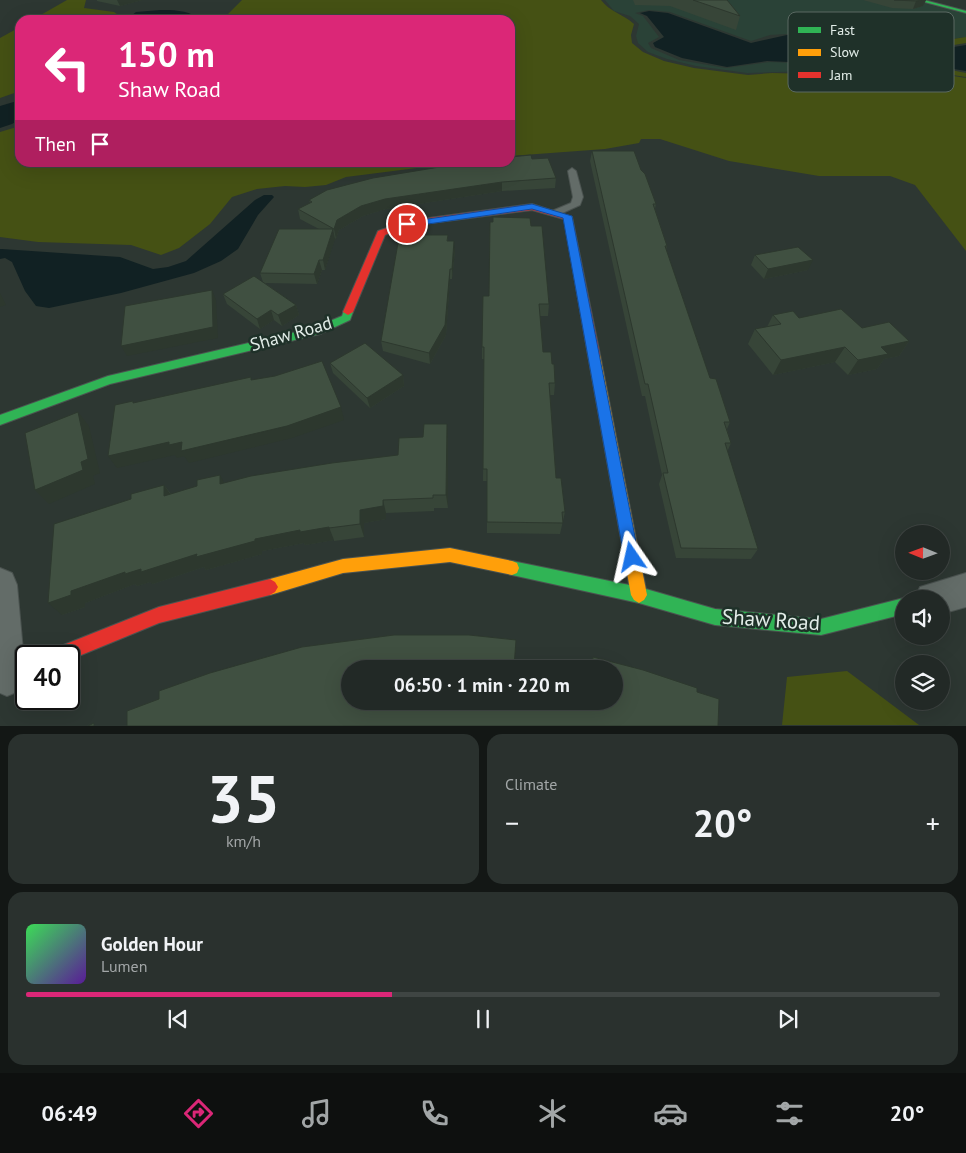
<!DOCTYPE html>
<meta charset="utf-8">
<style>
:root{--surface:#222926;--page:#2a312e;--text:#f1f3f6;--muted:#a2a6a7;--line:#3f4543;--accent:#db2777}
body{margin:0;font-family:"PT Sans",sans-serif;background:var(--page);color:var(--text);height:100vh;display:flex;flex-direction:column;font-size:19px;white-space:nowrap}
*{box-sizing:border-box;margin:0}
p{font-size:16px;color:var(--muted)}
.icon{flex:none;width:28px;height:28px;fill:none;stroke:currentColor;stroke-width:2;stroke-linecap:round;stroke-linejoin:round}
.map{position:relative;height:726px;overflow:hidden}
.sheet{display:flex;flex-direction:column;gap:8px;padding:8px;background:#131715;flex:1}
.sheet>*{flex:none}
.hud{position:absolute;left:15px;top:15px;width:500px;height:152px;border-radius:15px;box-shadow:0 5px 20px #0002,0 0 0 1px var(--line);background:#db2777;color:#fff;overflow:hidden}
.needle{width:32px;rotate:271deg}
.buttons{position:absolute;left:895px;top:525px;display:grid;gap:10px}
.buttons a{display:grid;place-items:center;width:55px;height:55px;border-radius:50%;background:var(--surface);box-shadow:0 5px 20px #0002,0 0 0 1px var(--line);font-size:25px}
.speed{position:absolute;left:15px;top:645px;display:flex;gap:10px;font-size:25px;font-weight:700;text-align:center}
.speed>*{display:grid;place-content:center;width:65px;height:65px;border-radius:50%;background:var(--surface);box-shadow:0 5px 20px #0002,0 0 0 1px var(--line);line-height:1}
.speed .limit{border:2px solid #111;border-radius:8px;background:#fff;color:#111}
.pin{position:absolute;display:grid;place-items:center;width:42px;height:42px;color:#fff;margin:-21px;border:2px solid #fff;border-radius:50%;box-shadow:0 1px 5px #0007}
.me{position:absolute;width:55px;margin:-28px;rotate:349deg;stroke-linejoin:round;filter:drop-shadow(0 0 4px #0008)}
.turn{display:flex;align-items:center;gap:18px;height:105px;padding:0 20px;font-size:22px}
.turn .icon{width:65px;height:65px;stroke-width:2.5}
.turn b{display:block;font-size:35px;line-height:42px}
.then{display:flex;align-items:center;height:48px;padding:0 20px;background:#0003;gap:10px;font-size:19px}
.big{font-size:38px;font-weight:600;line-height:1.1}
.sheet .tile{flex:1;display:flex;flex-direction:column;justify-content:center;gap:8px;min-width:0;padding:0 18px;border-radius:15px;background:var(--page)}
.sheet .dial{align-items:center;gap:0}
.dial b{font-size:65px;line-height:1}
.song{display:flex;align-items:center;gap:15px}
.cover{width:60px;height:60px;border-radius:8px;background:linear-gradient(135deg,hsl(130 70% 55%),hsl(270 70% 35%))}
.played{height:5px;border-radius:2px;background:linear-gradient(90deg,var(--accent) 40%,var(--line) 40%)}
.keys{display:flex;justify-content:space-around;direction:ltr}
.heat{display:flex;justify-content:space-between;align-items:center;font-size:28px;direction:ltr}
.sheet .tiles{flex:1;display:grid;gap:8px;grid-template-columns:1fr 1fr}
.tile:last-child{grid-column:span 2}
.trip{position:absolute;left:341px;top:660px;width:282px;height:50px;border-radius:25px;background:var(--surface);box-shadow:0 5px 20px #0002,0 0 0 1px var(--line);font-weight:600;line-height:50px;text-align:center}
.tabs{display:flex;height:80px;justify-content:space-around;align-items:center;background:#0e100f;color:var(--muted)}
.tabs .icon{width:35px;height:35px}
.tabs .on{color:var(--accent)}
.tabs b{font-size:22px;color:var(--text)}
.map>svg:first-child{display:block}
.built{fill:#2a4237;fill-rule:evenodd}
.green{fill:#455114}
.water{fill:#112123}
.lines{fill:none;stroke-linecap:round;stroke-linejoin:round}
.lane-casing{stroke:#4b5350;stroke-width:2}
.street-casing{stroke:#4b5350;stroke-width:2}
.fast-casing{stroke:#4b5350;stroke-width:2}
.slow-casing{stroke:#4b5350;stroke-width:2}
.jam-casing{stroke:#4b5350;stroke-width:2}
.lane{fill:#636c68;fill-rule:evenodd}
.street{fill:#636c68;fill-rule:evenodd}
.fast{fill:#30b455;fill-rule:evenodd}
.slow{fill:#ff9f0a;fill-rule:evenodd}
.jam{fill:#e5322d;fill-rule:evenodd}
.wall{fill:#374538}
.shaded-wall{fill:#2d382e}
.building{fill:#405041;stroke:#2d382e}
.route{fill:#1a73e8;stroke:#114b97}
.labels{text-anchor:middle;stroke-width:5;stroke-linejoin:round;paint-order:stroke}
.street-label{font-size:18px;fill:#e2ede8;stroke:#1f3129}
.near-street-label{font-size:21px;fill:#e2ede8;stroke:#1f3129}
.key{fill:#1f3129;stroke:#5a6962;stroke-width:1}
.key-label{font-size:14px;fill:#e2ede8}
</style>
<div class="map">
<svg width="966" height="726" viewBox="0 0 966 726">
<rect width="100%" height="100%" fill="#2d3732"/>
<path class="built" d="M 605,0 L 912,0 L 966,14 L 966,37 L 883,49 L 883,61 L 841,70 L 747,73 L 696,66 L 667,59 L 648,52 L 638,43 L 636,36 L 639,24 L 630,16 L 614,11 ZM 649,10 L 670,12 L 751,41 L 770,35 L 786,34 L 883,35 L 888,38 L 855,48 L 838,65 L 770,62 L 726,68 L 679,60 L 651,48 L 648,43 L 659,37 L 643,16 L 635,13 Z"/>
<g class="green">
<polygon points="67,0 86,0 84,8 114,12 125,20 32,20"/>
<path d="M 242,0 L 601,0 C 610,12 623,14 634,24 L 631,35 L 632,43 L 643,52 L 664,61 L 694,68 L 748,75 L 772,73 L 813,74 L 845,72 L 877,63 L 896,62 L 928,72 L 966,78 L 966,251 L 915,185 L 890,176 L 819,176 L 729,161 L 660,139 L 641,139 L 639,143 L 605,149 L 510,156 L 510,20 L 196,20 L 228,14 Z"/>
<polygon points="20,27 20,91 0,98 0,38"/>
<path d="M 966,37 L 966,43 L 923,50 L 917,59 L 926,65 L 966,73 L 966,77 C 938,74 911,59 883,61 L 883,50 Z"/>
<polygon points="20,126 20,162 456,163 346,177 326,185 305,187 285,186 257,189 232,197 210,224 179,248 161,255 131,245 38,242 0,237 0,132"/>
<polygon points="847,671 919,725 782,725 787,677"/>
</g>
<g class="water">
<path d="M 160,10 C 171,10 188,10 196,17 L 181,20 L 127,19 L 136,12 Z"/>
<polygon points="649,11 668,13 751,43 787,35 883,37 850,47 833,64 767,61 727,67 682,58 655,47 653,43 664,37 647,16 640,13"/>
<polygon points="966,45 966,71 930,65 923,60 929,51"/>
<polygon points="20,97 20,119 12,124 0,128 0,106 17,101"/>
<polygon points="264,195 272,195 274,197 258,215 238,249 221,261 194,273 121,293 49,308 36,306 25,291 12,262 5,258 0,259 0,249 2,249 120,257 153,269 168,267 186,261 255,200"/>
</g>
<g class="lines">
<g class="lane-casing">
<polygon id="lane" points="572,168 576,171 583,197 580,205 558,215 552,215 552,211 571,203 573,197 568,171"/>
</g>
<g class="street-casing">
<g id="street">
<polygon points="0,568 12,573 17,585 23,651 26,650 39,656 26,656 26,688 7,696 0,693"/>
<polygon points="966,573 966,607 941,614 941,599 915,599 920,587"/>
</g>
</g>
<g class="fast-casing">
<g id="fast">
<polygon points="917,0 924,0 966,11 966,13"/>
<polygon points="348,309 353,312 350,320 320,334 110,384 0,425 0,415 108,376 313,328 342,316 344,310"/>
<polygon points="512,561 639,587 715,609 821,619 904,598 905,599 904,599 904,614 821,635 715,625 639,603 512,575 507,573 505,568 507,563"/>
</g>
</g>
<g class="slow-casing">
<g id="slow">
<polygon points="594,351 600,355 647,595 644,600 639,603 634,600 631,595 588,355"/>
<polygon points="450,548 512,561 517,563 519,568 517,573 512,575 450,562 343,573 270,595 265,592 262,587 265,582 270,579 343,559"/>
</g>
</g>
<g class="jam-casing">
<g id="jam">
<polygon points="532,204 572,217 600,355 598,358 590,358 588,355 564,219 532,210 408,226 385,235 353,312 348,315 343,312 378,231 407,221"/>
<polygon points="270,579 275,582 278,587 275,592 270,595 159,623 69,660 69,656 49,656 51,650 159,607"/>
</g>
</g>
<use href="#lane" class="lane"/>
<use href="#street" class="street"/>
<use href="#fast" class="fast"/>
<use href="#slow" class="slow"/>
<use href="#jam" class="jam"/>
</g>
<g class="wall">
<polygon points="97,0 142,0 120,6 97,1"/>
<polygon points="633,0 727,0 740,16 736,30 670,6 635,5"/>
<polygon points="863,0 926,0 923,6 913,9 892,8"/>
<polygon points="592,151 641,170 656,204 655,209 667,246 666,250 710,378 730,422 727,429 731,443 727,452 758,549 751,559 676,558 659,484 662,475 645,396 642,396 590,161"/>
<polygon points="532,159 556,178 555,188 502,191 386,209 363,216 339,230 336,239 335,238 325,270 322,270 317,284 265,283 296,305 299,315 282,326 274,320 260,329 227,304 223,294 263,282 260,273 319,229 300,219 298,209 310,203 309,200"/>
<polygon points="493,222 531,226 549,304 548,316 540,316 543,352 552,364 555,383 554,395 550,395 556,478 565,512 560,534 487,533 487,481 483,481 484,359 482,359 482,347 489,296"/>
<polygon points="448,235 448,241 455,251 452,279 450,279 446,335 430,364 383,351 381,341 415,243"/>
<polygon points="755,255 808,270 764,279 751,265"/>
<polygon points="773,315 799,318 862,328 909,341 899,356 884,359 877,369 848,375 835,362 773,375 748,344 755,329 767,327"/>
<polygon points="330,363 403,375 404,386 370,408 333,373"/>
<polygon points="448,438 448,508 434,508 434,511 386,513 386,519 364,523 364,537 334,541 334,540 305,545 304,543 262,551 262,554 206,570 204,567 153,584 150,582 137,586 135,584 85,603 85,607 62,615 131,499 164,485 171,494 224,483 398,455"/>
<polygon points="394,635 469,635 516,640 514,667 532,669 350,669 350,701 615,701 615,669 589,669 593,657 643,670 697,688 697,692 719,699 718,726 127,726 127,711 159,699 159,691 210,673 302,647"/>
</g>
<g class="shaded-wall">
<polygon points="117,0 142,0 120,6"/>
<polygon points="922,0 926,0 923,6 913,9 916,1"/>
<polygon points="502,182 502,191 386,209 363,216 339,230 336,239 334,229 337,220 361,206 385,199"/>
<polygon points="333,229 335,239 325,270 323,260"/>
<polygon points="454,241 455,251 452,279 452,269"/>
<polygon points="319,260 322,270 317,284 314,274"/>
<polygon points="813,260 808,270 764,279 768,269"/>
<polygon points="450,269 450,279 446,335 430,364 429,353"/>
<polygon points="212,290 216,300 218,338 127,356 121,346"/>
<polygon points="0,293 6,305 0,307"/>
<polygon points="296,305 299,315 282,326 278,315"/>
<polygon points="271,310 274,320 260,329 257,319"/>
<polygon points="909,341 899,356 884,359 877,369 848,375 858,360 881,347"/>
<polygon points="845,347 835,362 773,375 781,360"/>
<polygon points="403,375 404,386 370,408 367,398"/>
<polygon points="341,407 344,420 292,438 189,463 184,456 177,458 175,455 117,468 108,456 169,442"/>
<polygon points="78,412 89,426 100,473 93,476 95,484 49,504 35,490 81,462"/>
<polygon points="447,424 448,438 448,508 446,495"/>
<polygon points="220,475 227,488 220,484"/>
<polygon points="164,485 173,498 164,496"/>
<polygon points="383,500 386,513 386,519 364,523 364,537 360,524 360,510"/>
<polygon points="329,527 334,540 305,545 304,543 262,551 262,554 206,570 204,567 153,584 150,582 137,586 135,584 85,603 85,607 62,615 48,603 71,591 125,572 141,569 255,539 300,530"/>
</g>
<g class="building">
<polygon points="693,0 727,0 740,16"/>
<polygon points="894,0 922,0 916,1"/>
<polygon points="592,151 634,151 641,170 645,174 656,204 653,204 667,246 665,246 710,378 716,379 730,422 724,422 731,443 725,443 758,549 681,548 663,473 668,473 648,384 645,384"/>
<polygon points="531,155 532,159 548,158 556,178 502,182 385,199 361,206 337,220 334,229 298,209 312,202 309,200 327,190 373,178 470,162 510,162 510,157"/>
<polygon points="493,217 530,218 531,226 542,226 549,304 539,304 543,352 551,352 552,364 554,364 555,383 549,383 556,478 561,478 565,512 562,512 563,523 487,522 487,469 483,469 484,347 482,347 483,296 489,296 490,222 493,222"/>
<polygon points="279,229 333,229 323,260 319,260 314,274 260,273"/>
<polygon points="417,235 448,235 447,241 454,241 452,269 450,269 445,325 429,353 381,341 398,243 415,243"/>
<polygon points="798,247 813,260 768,269 755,255"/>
<polygon points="254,276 296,305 278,315 271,310 257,319 223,294"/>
<polygon points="212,290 213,327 121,346 125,306"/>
<polygon points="841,309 862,328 889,322 909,341 881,347 888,354 858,360 845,347 781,360 755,329 781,324 773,315 793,311 799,318"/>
<polygon points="365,343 403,375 367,398 330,363"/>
<polygon points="322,361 341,407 287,426 181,451 182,442 169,445 169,442 108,456 115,405 133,401 133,403 251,377 251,380 275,376"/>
<polygon points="78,412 88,459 81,462 83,470 35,490 25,433"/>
<polygon points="424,424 447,424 446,495 433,495 433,498 383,500 383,506 360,510 360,524 329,528 329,527 300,532 300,530 255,539 255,541 196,557 197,554 141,572 141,569 125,574 125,572 71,591 71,595 48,603 54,524 131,499 131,494 164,485 164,496 197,486 197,480 220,475 220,484 251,476 332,463 398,455 399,438 423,437"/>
<polygon points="394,635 469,635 516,640 514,667 533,669 350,669 350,701 615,701 615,669 592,669 593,657 643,670 697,688 697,692 719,699 718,726 127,726 127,711 159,699 159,691 210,673 302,647"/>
<polygon points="94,723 94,726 88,726"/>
</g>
<polygon class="route" points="532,204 572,216 639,557 637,562 632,564 626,562 624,557 563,218 532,209 407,227 403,224 407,222"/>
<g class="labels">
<g class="street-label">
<text transform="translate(291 334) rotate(-16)" y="6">Shaw Road</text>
</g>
<g class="near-street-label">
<text transform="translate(771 620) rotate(4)" y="7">Shaw Road</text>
</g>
</g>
<rect x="788" y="12" width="166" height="80" rx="8" class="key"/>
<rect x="798" y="27" width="23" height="6" fill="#30b455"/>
<rect x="798" y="49" width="23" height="7" fill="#ff9f0a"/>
<rect x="798" y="72" width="23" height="6" fill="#e5322d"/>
<g class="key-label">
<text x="830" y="35">Fast</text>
<text x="830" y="57">Slow</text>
<text x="830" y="80">Jam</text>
</g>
</svg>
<div class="buttons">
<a><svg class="needle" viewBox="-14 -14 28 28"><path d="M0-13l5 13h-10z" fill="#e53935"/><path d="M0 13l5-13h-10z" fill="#a2a6a7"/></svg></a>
<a><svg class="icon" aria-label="sound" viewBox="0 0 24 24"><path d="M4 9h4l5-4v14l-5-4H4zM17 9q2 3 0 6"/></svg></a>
<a><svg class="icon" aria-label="layers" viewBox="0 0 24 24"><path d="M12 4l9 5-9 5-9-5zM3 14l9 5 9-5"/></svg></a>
</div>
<div class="speed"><div class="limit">40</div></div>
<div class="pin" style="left:407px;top:224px;background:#d93025"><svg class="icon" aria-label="arrive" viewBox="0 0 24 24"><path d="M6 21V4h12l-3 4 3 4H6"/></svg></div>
<svg class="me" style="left:632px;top:557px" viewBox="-20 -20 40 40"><path d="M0-17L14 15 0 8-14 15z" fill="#1a73e8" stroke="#fff" stroke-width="4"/></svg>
<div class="trip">06:50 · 1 min · 220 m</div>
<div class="hud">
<div class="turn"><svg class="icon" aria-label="left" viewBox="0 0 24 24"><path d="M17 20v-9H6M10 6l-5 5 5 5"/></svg><div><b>150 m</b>Shaw Road</div></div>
<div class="then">Then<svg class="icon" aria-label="arrive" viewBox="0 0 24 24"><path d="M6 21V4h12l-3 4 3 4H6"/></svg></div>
</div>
</div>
<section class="sheet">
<div class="tiles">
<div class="tile dial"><b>35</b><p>km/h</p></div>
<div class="tile"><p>Climate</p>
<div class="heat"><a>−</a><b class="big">20°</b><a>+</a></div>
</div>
<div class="tile">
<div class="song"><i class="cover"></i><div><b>Golden Hour</b><p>Lumen</p></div></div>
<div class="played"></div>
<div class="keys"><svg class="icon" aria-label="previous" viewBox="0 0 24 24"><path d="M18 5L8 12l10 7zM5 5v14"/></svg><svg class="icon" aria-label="pause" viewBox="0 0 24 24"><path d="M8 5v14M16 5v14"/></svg><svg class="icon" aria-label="next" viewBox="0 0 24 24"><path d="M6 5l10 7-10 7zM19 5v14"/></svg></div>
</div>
</div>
</section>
<nav class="tabs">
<b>06:49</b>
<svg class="icon on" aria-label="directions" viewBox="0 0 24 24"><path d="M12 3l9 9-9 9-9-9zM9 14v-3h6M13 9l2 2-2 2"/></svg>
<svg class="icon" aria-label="music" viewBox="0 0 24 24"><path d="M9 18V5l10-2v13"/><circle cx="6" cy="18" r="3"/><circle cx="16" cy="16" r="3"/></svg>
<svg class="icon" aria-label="phone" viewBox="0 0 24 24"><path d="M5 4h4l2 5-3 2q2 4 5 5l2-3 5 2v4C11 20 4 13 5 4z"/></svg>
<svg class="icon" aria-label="climate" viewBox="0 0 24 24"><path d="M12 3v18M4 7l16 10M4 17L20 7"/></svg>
<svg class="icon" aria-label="car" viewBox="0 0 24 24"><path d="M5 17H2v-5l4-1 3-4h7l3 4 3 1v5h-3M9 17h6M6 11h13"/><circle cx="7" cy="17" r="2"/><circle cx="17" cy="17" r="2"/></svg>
<svg class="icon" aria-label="filters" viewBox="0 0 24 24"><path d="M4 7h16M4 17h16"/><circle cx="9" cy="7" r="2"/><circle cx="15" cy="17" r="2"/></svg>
<b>20°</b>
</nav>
